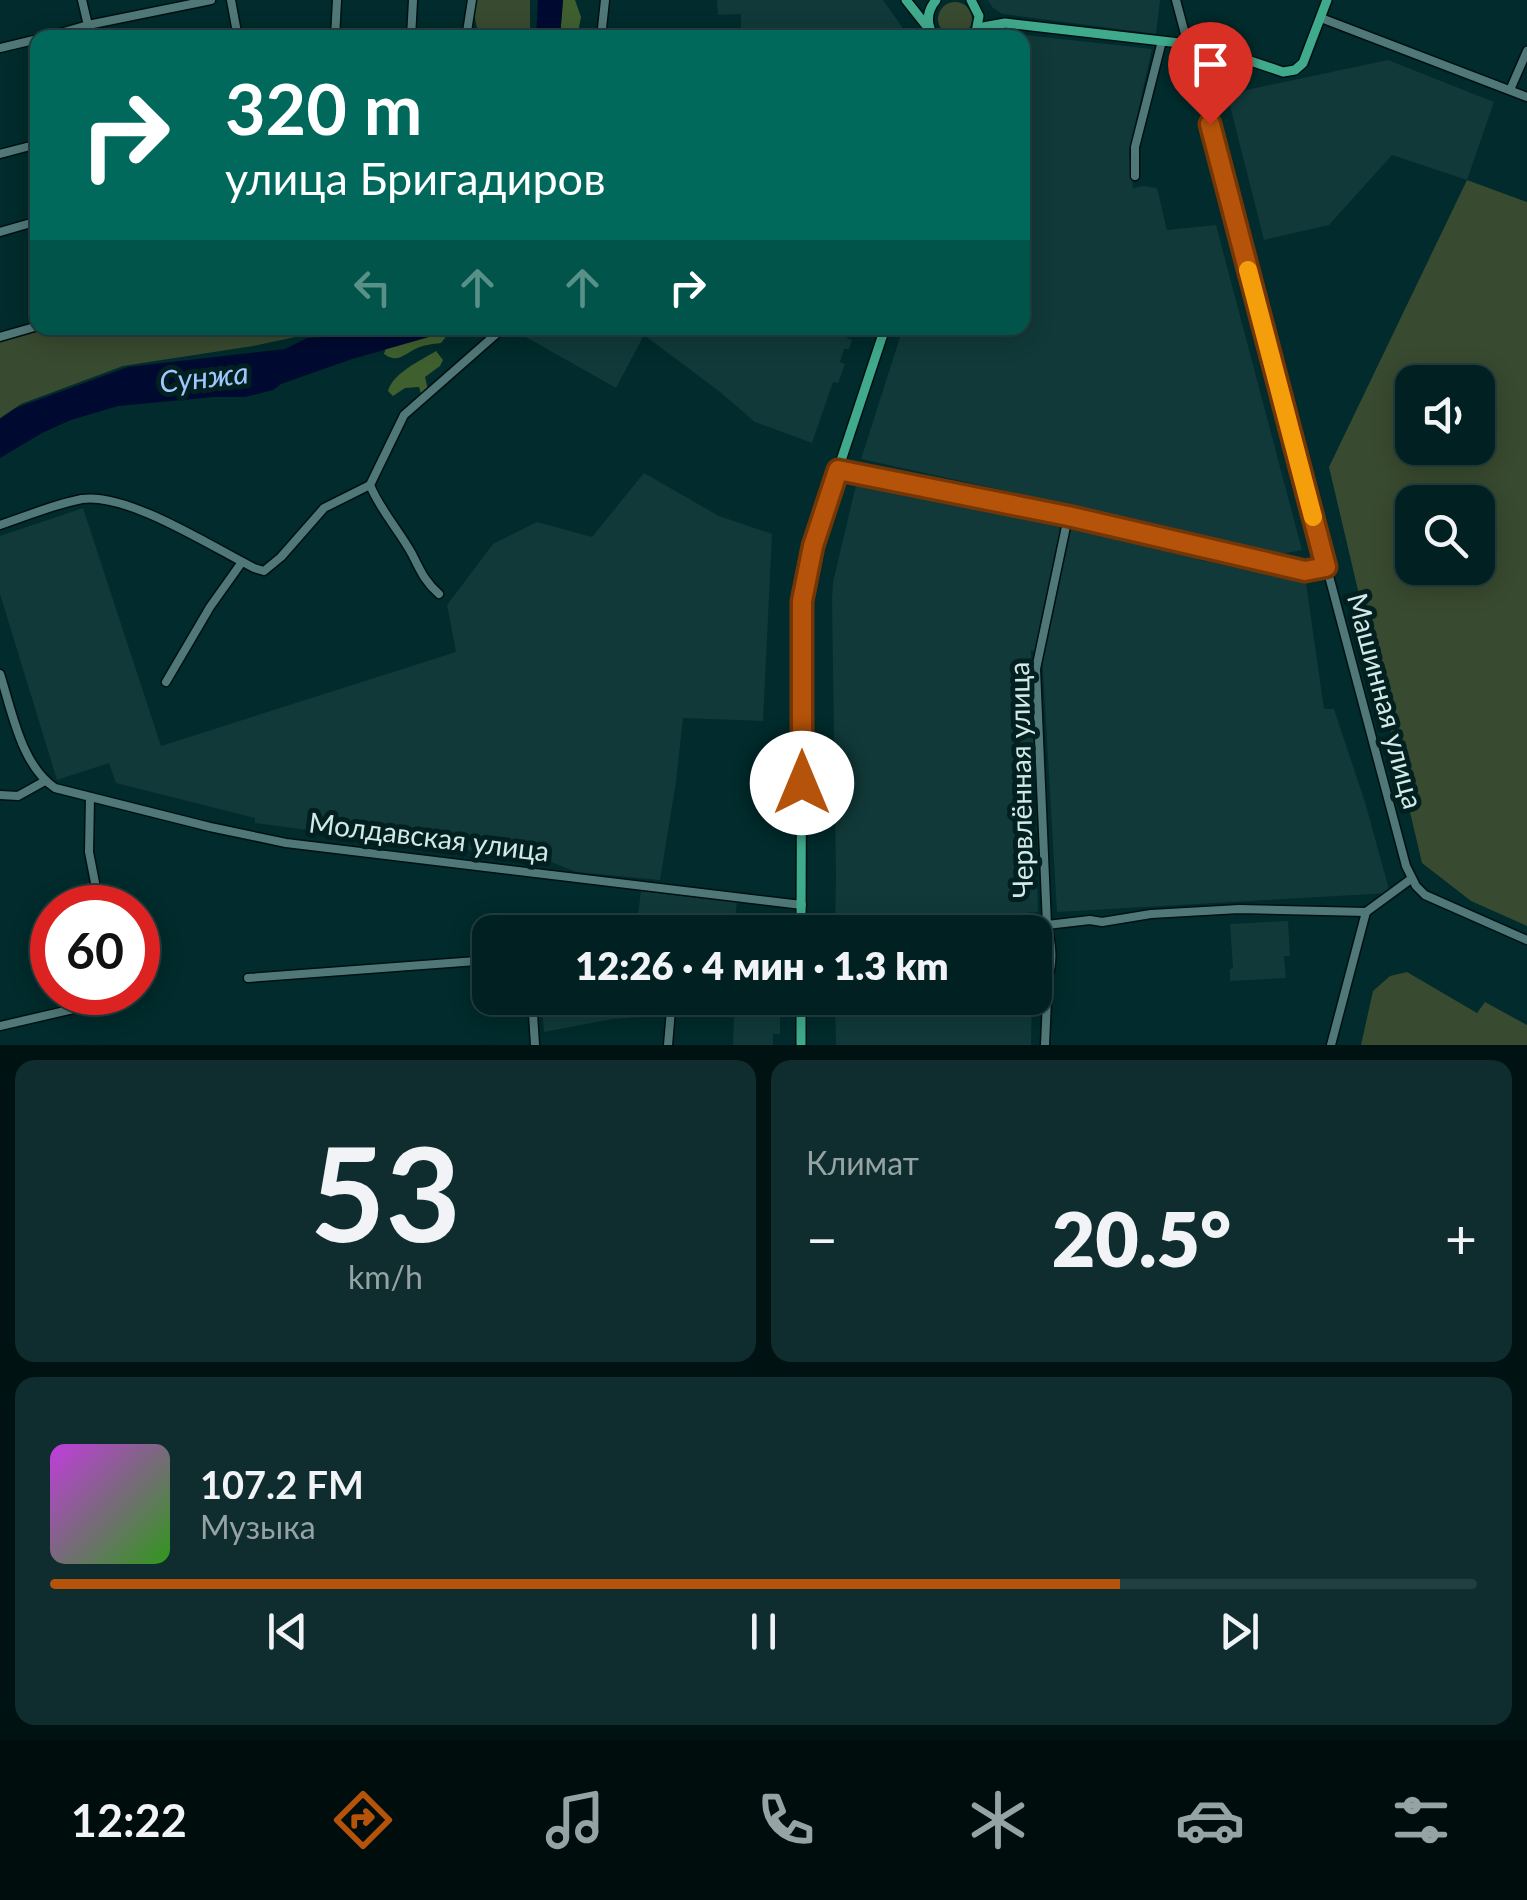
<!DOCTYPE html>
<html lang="ru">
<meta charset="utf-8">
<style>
:root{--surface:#012021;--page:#0f2d2e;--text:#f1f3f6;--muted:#96a3a5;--line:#233e3f;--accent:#b45309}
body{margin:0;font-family:Lato,sans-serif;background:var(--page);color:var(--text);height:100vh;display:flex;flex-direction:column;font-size:38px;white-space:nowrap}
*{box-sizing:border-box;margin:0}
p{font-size:32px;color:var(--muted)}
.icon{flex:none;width:55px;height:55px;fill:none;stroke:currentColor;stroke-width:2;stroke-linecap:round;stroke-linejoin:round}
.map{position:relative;height:1045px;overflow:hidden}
.details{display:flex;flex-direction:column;gap:15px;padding:15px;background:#011212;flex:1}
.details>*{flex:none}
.hud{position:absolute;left:30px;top:30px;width:1000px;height:305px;border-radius:20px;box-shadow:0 5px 25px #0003,0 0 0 2px var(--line);background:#00695c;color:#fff;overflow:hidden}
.fabs{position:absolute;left:1395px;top:365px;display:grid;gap:20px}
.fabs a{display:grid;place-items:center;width:100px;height:100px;border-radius:20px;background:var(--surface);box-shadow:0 5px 25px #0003,0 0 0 2px var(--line);font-size:50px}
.speed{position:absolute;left:30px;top:885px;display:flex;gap:20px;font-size:50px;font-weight:700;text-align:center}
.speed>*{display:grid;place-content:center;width:130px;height:130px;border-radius:50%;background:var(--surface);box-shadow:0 5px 25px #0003,0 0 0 2px var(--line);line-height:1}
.speed .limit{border:15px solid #d22;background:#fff;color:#111}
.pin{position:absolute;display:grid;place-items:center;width:85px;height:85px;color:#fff;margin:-102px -42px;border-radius:50% 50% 50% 0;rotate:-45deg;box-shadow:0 0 10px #0007}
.pin .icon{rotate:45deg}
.me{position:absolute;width:110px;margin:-55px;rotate:0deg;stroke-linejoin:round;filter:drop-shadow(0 0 8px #0008)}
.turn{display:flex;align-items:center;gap:35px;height:210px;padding:0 30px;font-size:45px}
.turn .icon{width:130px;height:130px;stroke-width:2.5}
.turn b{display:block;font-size:70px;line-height:85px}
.lanes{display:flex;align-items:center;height:95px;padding:0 30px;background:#0003;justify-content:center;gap:50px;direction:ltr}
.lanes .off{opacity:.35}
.big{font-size:75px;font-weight:800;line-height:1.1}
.details .tile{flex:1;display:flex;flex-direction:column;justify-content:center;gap:15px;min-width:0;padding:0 35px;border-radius:20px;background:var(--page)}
.details .dial{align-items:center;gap:0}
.dial b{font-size:130px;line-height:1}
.song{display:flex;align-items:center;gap:30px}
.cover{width:120px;height:120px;border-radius:15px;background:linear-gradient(135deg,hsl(290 70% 55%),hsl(110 70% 35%))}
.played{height:10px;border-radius:5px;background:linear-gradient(90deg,var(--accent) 75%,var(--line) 75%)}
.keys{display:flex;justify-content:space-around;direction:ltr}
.heat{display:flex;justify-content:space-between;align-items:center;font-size:55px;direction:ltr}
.details .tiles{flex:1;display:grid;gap:15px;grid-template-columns:1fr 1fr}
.tile:last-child{grid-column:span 2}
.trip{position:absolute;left:472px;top:915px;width:580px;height:100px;border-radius:20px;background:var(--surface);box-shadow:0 5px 25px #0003,0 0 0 2px var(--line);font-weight:800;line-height:100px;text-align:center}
.tabs{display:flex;height:160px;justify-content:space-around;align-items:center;background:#000d0d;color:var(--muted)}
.tabs .icon{width:70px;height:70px}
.tabs .active{color:var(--accent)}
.tabs b{font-size:45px;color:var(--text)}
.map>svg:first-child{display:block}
.built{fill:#113939}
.green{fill:#384a2f;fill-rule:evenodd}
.forest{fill:#3f5f2f}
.water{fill:#000a30}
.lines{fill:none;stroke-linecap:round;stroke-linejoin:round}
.minor-casing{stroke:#011112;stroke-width:11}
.major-casing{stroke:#011112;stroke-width:12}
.minor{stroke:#517878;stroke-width:8}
.major{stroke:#40aa8c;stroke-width:9}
.route-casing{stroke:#753606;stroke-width:25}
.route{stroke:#b45309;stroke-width:18}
.slow{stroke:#f59e0b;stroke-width:18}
.labels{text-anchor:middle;stroke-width:10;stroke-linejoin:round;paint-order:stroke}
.street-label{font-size:28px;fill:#d3e8e8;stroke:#032021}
.water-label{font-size:30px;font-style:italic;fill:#a1c7ff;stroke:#032021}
</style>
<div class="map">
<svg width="1527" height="1045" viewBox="0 0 1527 1045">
<rect width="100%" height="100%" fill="#012b2c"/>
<g class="built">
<polygon points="717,0 883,0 909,37 741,37 741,14 718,15"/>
<polygon points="988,0 1160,0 1156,34 1002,14 992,7"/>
<polygon points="1007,33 1152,49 1129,152 1133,188 1144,186 1157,188 1167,230 1216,225 1302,550 1281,554 1157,529 1157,524 861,459 903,328 1022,328 1022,38 1005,37"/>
<polygon points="1388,60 1494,102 1467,180 1392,155 1329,225 1264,240 1227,94"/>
<polygon points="515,328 850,328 847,338 852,340 849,349 844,349 840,362 845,364 838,383 833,382 812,443 755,422 720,392 644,335 616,388 524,336"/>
<polygon points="644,473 719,516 772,534 763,721 683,718 676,782 660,880 576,872 538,857 436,847 255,823 255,818 116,783 109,763 57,780 0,594 0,536 83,508 161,746 456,652 447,605 493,544 537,522 592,537"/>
<polygon points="857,481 1196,555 1200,560 1306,583 1324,709 1334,709 1365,802 1390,893 1057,912 1042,656 1031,650 1038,912 835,927 836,877 832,599 833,582"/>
<polygon points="641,891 737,902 733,932 664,932 636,929"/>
<polygon points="1288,921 1290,956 1284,956 1286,978 1230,981 1230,969 1233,968 1230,924"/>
<polygon points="541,998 668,998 668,1004 663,1015 613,1019 544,1032"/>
<polygon points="704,998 780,998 780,1034 773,1034 773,1045 733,1045 734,1015 718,1014 717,1010 704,1009"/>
<polygon points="835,998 1032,998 1031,1045 836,1045"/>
</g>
<g class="green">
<polygon points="475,0 530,0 530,37 479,37 474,14"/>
<circle cx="955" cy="19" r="17"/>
<path d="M 1467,180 L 1527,202 L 1527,926 L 1471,901 L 1422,863 L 1329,467 ZM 1478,382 L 1478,448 L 1412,448 L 1412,382 ZM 1412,502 L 1478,502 L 1478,568 L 1412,568 Z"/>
<polygon points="48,328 338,328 253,346 123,366 21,404 0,418 0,342"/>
<polygon points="1407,972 1477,1013 1485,1002 1527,1025 1527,1045 1361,1045 1373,991 1390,976"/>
</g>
<g class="forest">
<polygon points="563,0 575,0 581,17 577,37 560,38"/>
<path d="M 435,331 L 444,333 L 445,338 L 441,343 C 432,344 423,345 415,349 C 402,356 397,363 384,354 L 386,348 Z"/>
<path d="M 436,351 L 443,360 L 440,366 L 425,377 L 428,390 L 421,394 L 419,387 L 405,388 L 393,396 L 388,391 C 393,373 420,361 436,351 Z"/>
</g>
<g class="water">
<polygon points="538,0 563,0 560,37 536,37"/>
<polygon points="370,328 446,328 429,337 352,359 281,384 273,390 245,397 214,397 118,406 71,420 42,433 0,458 0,419 16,408 128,367 285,349 307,338 346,336"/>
</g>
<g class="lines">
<g class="minor-casing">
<g id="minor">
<polyline points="82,0 91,38"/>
<polyline points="231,0 238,38"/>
<polyline points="1176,0 1406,866 1416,886 1425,895 1527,940"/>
<polyline points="1321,18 1527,97"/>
<polyline points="43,38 88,25 211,0"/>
<polyline points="335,38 337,0"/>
<polyline points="411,38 413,0"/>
<polyline points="466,38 472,0"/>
<polyline points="601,38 605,0"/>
<polyline points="0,48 38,39"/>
<polyline points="1510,90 1527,51"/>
<polyline points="0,154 38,144"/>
<polyline points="1135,176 1135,147 1162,41"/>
<polyline points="0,232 38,221"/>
<polyline points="0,337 38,326"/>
<polyline points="838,469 1068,517 1305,571 1326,567"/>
<path d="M 370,485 C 380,510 399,530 412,554 C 420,570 425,582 439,594"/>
<path d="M 0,525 C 27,516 55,504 82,499 C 127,492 212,547 254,568 L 264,571 L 281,557 L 324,508 L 370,485 L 404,415 L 503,328"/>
<path d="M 0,674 C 12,711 21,765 55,788 L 210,827 L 286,843 L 802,905"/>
<polyline points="166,682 210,607 242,562"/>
<polyline points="0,795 18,796 45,781"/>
<polyline points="90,797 89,852 100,908"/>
<polyline points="943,932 1047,925 1090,920 1102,922 1151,914 1239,909 1366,912 1411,879"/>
<polyline points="248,978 490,960"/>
<polyline points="532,998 535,1045"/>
<polyline points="0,1026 117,999 116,992"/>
<polyline points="668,1045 672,998"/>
<path d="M 1045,1045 L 1048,977 C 1054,960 1051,942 1047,925 L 1036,669 L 1068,517"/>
<polyline points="1331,1045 1366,912"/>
</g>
</g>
<g class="major-casing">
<g id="major">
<polyline points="906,0 929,29"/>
<polyline points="971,0 979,16 976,32"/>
<path d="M 935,38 C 926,25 926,12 936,0"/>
<polyline points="973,38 983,27 1005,23 1206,46 1283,72 1295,70 1303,63 1327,0"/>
<polyline points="801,932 802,601 813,545 885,328"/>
<polyline points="801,998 801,1045"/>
</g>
</g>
<use href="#minor" class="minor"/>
<use href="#major" class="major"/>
</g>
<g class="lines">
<g class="route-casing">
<polyline id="route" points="802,783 802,601 813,546 838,470 1068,516 1305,571 1326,567 1210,124"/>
</g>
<use href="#route" class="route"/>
<polyline class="slow" points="1248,270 1313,517"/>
</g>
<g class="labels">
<g class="street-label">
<text transform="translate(1385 701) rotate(75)" y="10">Машинная улица</text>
<text transform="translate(1021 780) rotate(-91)" y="10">Червлённая улица</text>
<text transform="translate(429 837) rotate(7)" y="10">Молдавская улица</text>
</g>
<g class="water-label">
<text transform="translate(204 378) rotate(-6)" y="10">Сунжа</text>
</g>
</g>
</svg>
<div class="fabs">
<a><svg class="icon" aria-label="sound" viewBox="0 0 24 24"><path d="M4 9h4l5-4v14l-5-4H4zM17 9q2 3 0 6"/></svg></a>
<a><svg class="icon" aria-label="search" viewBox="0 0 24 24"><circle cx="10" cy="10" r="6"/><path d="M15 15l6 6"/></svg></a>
</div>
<div class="speed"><div class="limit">60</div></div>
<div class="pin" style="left:1210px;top:124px;background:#d93025"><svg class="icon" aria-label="arrive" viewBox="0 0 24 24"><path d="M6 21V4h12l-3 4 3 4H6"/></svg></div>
<svg class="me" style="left:802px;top:783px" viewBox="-20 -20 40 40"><circle r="19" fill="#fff"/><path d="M0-13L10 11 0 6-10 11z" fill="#b45309"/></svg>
<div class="trip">12:26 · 4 мин · 1.3 km</div>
<div class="hud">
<div class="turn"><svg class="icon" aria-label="right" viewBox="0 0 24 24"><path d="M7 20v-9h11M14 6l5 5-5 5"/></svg><div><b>320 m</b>улица Бригадиров</div></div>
<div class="lanes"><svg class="icon off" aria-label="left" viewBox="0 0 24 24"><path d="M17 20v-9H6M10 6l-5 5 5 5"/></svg><svg class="icon off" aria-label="ahead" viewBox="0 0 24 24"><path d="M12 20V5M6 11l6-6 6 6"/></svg><svg class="icon off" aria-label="ahead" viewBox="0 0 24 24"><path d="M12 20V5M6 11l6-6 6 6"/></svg><svg class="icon" aria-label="right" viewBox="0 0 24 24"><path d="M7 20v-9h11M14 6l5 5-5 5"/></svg></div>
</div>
</div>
<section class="details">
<div class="tiles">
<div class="tile dial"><b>53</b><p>km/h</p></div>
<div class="tile"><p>Климат</p>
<div class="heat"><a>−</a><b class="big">20.5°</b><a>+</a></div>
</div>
<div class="tile">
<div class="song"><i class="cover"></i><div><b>107.2 FM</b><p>Музыка</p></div></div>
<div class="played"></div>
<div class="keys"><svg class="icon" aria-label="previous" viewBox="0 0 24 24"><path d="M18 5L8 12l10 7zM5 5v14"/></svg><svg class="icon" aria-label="pause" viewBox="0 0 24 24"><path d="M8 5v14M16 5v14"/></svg><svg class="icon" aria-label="next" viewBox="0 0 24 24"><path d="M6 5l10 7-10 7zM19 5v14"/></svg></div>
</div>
</div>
</section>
<nav class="tabs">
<b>12:22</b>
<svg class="icon active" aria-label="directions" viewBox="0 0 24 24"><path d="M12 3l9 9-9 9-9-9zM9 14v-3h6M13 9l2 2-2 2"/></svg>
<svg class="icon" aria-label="music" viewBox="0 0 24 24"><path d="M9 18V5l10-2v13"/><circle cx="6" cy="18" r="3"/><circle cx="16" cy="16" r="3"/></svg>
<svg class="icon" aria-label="phone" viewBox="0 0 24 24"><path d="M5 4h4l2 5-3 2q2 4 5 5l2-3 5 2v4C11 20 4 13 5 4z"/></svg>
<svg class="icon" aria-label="climate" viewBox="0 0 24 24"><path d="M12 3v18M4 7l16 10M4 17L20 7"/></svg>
<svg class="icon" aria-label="car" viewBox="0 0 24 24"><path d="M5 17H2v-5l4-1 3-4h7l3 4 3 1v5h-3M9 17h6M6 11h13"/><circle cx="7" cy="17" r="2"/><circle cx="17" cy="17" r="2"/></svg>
<svg class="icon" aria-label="filters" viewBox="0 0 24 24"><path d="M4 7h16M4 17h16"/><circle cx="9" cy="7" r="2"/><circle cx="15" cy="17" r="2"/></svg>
</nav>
